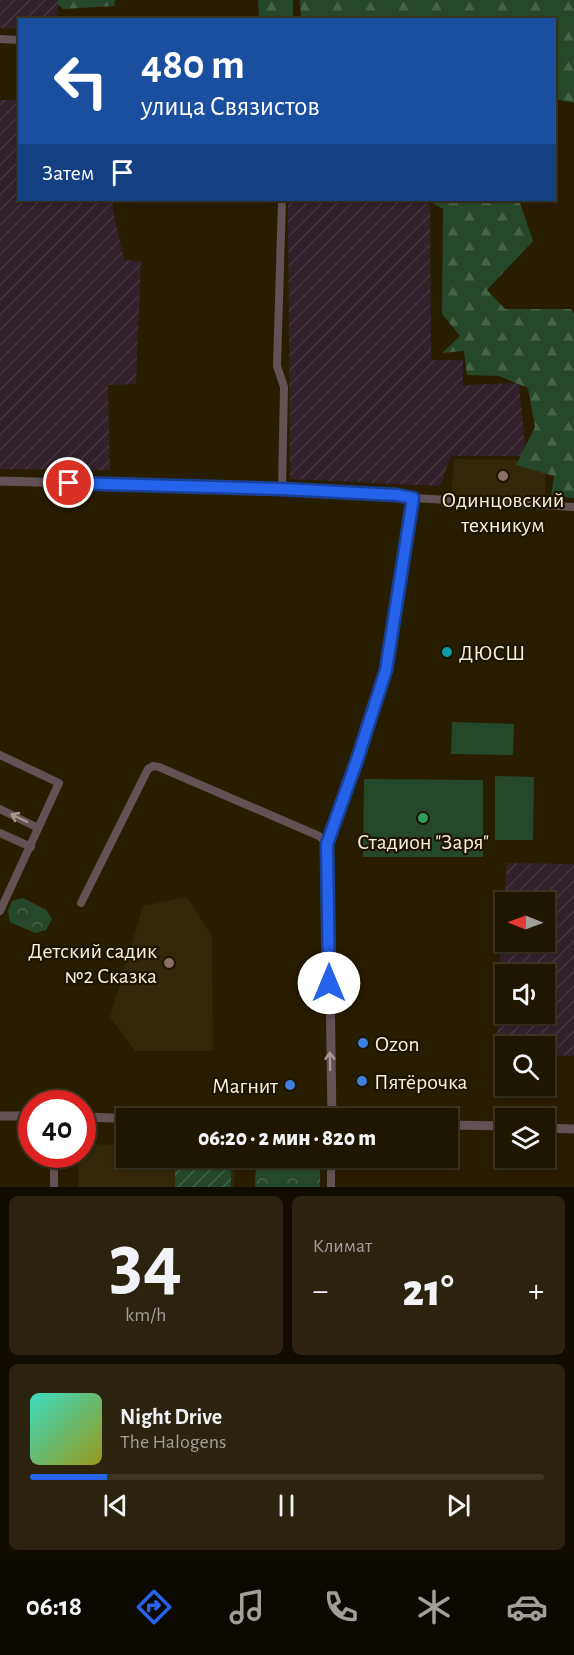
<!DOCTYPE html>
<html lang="ru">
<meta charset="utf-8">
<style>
:root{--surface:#1f1600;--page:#2c230f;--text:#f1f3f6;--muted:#a19f99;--line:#3c3522;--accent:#2563eb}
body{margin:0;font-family:"Alegreya Sans",sans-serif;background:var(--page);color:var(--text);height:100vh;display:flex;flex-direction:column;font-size:22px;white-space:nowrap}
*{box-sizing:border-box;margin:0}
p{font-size:20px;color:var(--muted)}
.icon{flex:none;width:33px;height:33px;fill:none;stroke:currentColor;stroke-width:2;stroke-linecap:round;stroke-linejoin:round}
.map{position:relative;height:1187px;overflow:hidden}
.details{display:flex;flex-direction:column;gap:9px;padding:9px;background:#110c00;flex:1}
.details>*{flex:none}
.hud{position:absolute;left:18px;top:18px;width:538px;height:183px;border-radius:0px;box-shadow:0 2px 4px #0004,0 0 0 2px var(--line);background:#1a4fa0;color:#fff;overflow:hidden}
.needle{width:39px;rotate:271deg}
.controls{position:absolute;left:495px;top:892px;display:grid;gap:12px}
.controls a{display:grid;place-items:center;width:60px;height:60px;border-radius:0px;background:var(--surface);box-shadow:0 2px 4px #0004,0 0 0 2px var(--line);font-size:30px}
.speed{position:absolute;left:18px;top:1090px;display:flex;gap:12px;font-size:30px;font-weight:700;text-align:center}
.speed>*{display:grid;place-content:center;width:78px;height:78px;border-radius:50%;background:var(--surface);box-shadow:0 2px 4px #0004,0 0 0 2px var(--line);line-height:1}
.speed .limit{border:9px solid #d22;background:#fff;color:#111}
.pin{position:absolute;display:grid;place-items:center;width:51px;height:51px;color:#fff;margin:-26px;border:3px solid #fff;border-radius:50%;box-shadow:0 2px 6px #0007}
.me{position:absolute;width:66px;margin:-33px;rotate:0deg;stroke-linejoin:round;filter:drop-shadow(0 0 4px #0008)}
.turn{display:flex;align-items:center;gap:21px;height:126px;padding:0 24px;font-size:27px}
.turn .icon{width:78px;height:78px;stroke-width:2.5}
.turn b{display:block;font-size:42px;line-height:51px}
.then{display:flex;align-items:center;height:57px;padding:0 24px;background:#0003;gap:12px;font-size:22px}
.big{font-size:45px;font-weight:800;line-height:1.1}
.details .card{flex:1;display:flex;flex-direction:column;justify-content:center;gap:9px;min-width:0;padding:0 21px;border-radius:9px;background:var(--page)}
.details .dial{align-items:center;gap:0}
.dial b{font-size:78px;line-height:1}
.song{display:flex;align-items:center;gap:18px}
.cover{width:72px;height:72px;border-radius:9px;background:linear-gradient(135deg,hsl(170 70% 55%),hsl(60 70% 35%))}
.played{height:6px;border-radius:3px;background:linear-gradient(90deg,var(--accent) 15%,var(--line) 15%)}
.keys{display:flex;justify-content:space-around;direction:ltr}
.heat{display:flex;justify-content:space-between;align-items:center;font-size:33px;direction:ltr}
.details .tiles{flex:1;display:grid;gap:9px;grid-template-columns:1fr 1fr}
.card:last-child{grid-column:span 2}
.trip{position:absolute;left:116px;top:1108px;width:342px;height:60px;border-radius:0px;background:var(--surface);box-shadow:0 2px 4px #0004,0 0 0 2px var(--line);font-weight:800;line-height:60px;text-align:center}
.tabs{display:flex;height:96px;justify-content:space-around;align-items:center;background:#0c0900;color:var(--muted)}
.tabs .icon{width:42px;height:42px}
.tabs .active{color:var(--accent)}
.tabs b{font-size:27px;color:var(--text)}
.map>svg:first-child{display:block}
.industrial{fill:url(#industrial-furrows);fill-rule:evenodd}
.built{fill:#322708}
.grass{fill:#26482a}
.forest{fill:url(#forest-firs)}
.park{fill:url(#park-crowns)}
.garden{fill:url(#garden-furrows)}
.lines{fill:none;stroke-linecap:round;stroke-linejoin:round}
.minor{stroke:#625155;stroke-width:8}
.tertiary{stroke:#625155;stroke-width:9}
.oneway{stroke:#a59892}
.route-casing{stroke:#184099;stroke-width:15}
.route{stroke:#2563eb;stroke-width:10}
.education-dot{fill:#8d6e63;stroke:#1d1500;stroke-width:2}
.culture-dot{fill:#0f9aa8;stroke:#1d1500;stroke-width:2}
.leisure-dot{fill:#2e9e5b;stroke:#1d1500;stroke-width:2}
.shop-dot{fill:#3f7fe0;stroke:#1d1500;stroke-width:2}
.labels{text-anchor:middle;stroke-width:4.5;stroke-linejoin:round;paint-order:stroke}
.poi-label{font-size:22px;fill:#f6efdd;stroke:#1d1500;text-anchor:start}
</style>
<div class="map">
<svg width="574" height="1187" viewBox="0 0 574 1187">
<defs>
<pattern id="industrial-furrows" width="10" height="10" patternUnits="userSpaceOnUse" patternTransform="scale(1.5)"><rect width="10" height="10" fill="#30212b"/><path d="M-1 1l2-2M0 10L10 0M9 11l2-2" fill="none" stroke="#44373f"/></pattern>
<pattern id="forest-firs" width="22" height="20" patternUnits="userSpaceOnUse" patternTransform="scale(1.5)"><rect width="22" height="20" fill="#26482a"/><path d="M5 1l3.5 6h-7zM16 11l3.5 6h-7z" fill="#466348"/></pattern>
<pattern id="park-crowns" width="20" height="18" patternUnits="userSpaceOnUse" patternTransform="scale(1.5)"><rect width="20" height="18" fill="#26482a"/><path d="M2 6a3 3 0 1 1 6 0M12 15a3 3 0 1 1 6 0" fill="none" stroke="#466348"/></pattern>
<pattern id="garden-furrows" width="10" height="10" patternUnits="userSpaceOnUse" patternTransform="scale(1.5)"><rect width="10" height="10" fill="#26482a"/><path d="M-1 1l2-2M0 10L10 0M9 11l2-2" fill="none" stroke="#466348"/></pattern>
</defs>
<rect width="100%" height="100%" fill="#291d00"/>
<g class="industrial">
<polygon points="0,0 58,0 57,19 20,20 19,29 0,28"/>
<polygon points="0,100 19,100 20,200 113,200 113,210 124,260 141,261 136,384 108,385 110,470 0,469"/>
<polygon points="288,200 430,200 431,360 463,360 463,385 519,383 526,456 451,456 440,486 290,479"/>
<path d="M 507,863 L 574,864 L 574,1056 L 545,1055 L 544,1047 L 506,1047 L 505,1053 L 496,1053 L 501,946 ZM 506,903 L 544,903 L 544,942 L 506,942 ZM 506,975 L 544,975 L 544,1014 L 506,1014 Z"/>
</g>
<g class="built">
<polygon points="454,459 546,460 545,501 451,496"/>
<polygon points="187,897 212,936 213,1051 135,1051 110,1017 143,906"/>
<polygon points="83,1144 126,1145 126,1158 235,1158 234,1187 78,1187 79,1155 82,1155"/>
</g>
<g class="grass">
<polygon points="452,722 514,724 513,755 451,754"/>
<polygon points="495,776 534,777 533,840 495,840"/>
<polygon points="364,779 483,780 483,857 363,857"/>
</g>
<g class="forest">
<polygon points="58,0 115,0 114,6 63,9 58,4"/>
<polygon points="258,0 293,0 293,19 262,19 259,16"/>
<polygon points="300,0 574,0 574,103 555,99 555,20 301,19"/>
<polygon points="428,200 519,200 533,241 487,290 505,309 571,309 574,314 574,498 551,496 554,476 516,465 535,427 528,388 499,376 467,375 464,351 442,353 460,336 442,314 443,209"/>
</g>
<g class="park">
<polygon points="23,898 46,910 52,919 46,930 35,933 10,922 8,911 12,901"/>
<polygon points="256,1158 320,1158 320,1187 255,1187"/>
</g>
<rect class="garden" x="175" y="1158" width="56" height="29"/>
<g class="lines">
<g class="minor">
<polyline points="0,39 20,40"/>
<polyline points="282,200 277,366 284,387 282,489"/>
<polyline points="413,498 574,507"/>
<polyline points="0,755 59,783 0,911"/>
<polyline points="0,809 38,828"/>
<polyline points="0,833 31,847"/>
<polyline points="81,903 148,769 153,766 159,767 319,836 328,844"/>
<polyline points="54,1187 54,1155"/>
<polyline points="331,1187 331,1158"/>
</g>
<g class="tertiary">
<polyline points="0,481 282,489 397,495 413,498 386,671 351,780 328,844 332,1119"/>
<polyline points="0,1116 32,1116"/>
<polyline points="82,1117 144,1119"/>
<polyline points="447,1125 506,1126"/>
<polyline points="544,1128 574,1129"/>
</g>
</g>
<defs><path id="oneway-shaft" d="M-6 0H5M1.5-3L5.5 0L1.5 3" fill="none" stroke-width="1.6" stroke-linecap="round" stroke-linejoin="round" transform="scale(1.5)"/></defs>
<g class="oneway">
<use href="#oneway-shaft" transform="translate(19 818) rotate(-154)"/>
<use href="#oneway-shaft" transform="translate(330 1061) rotate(-91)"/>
</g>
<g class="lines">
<g class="route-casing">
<polyline id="route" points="69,483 282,489 397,495 413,498 386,670 357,760 327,844 329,983"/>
</g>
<use href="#route" class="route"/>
</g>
<g class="education-dot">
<circle cx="503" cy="476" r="6"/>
<circle cx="169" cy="963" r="6"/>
</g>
<circle class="culture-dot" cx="447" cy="652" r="6"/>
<circle class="leisure-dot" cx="423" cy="818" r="6"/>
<g class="shop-dot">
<circle cx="363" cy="1043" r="6"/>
<circle cx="362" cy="1081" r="6"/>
<circle cx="290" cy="1085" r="6"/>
</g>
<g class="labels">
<g class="poi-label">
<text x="503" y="507" text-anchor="middle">Одинцовский<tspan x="503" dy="25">техникум</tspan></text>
<text x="459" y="660">ДЮСШ</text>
<text x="423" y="849" text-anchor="middle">Стадион "Заря"</text>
<text x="157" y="958" text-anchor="end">Детский садик<tspan x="157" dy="25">№2 Сказка</tspan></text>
<text x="375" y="1051">Ozon</text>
<text x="374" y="1089">Пятёрочка</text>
<text x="278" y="1093" text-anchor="end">Магнит</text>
</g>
</g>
</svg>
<div class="controls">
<a><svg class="needle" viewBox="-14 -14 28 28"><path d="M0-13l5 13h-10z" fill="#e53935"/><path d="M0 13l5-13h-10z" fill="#a19f99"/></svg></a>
<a><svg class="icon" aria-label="sound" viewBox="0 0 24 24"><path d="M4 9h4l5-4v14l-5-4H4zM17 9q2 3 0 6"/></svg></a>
<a><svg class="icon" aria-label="search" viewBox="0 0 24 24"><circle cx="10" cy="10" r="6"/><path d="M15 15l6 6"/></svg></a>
<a><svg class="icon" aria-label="layers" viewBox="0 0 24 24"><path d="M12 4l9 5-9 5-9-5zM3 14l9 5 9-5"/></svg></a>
</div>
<div class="speed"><div class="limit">40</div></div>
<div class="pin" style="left:69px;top:483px;background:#d93025"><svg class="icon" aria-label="arrive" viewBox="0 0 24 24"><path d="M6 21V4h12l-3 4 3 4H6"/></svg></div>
<svg class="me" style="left:329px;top:983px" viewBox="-20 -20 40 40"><circle r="19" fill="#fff"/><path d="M0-13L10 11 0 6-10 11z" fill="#2563eb"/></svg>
<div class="trip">06:20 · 2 мин · 820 m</div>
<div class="hud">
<div class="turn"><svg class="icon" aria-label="left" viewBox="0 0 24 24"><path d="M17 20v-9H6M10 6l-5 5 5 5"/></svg><div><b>480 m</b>улица Связистов</div></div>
<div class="then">Затем<svg class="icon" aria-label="arrive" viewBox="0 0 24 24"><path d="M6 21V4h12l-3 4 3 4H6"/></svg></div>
</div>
</div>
<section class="details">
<div class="tiles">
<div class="card dial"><b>34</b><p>km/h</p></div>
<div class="card"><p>Климат</p>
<div class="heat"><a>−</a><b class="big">21°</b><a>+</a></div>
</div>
<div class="card">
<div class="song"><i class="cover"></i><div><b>Night Drive</b><p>The Halogens</p></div></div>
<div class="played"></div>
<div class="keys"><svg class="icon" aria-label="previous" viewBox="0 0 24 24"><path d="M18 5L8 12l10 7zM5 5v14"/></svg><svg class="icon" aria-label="pause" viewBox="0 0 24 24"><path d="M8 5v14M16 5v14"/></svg><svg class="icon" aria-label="next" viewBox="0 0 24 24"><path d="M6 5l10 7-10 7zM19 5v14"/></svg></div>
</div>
</div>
</section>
<nav class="tabs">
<b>06:18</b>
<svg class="icon active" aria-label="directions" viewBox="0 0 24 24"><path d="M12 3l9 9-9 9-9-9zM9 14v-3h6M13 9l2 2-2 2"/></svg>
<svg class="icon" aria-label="music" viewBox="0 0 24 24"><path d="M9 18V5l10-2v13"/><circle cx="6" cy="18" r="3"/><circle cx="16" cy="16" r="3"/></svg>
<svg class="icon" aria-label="phone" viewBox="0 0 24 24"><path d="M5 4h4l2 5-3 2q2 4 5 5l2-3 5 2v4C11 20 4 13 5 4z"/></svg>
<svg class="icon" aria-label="climate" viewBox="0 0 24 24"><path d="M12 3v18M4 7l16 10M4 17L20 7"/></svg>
<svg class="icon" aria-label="car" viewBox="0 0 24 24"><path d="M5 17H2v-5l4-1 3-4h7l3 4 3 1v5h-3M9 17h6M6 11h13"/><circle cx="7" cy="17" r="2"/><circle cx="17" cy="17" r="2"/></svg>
</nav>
